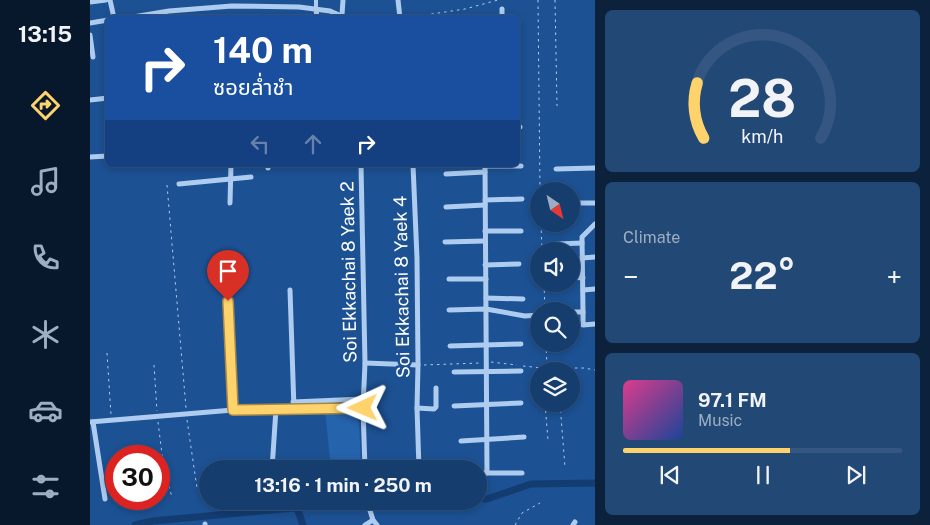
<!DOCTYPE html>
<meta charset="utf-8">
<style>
:root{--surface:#153d6e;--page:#224876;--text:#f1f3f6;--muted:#9daec2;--line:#345681;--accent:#ffd36b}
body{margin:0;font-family:"Public Sans","Noto Sans Thai",sans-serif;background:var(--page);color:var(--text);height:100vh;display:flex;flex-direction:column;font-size:19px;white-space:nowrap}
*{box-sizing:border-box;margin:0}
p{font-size:16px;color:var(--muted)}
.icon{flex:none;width:28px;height:28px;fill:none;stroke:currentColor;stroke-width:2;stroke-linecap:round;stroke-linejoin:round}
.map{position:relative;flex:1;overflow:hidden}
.details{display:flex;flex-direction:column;gap:10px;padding:10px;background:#0c223c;width:335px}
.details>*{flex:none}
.banner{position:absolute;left:15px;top:15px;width:415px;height:152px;border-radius:8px;box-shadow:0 2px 8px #0003,0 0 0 1px var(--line);background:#1a4fa0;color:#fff;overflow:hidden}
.needle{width:32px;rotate:145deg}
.tools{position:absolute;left:440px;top:182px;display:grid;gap:10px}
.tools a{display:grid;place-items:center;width:50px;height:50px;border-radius:50%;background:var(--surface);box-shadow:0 2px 8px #0003,0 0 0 1px var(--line);font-size:25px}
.speed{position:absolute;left:15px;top:445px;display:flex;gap:10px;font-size:25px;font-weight:700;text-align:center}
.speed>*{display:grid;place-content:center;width:65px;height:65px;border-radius:50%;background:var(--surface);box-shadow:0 2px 8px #0003,0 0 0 1px var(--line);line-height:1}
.speed .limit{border:8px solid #d22;background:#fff;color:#111}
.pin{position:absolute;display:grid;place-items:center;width:42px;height:42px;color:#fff;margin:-51px -21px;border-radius:50% 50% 50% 0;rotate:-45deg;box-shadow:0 0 5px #0007}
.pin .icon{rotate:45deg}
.me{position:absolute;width:55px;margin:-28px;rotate:269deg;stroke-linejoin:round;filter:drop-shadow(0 0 4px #0008)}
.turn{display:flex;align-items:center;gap:18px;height:105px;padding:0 25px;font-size:22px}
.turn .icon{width:65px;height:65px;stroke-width:2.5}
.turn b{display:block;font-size:35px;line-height:42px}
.lanes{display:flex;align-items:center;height:48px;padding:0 25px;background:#0003;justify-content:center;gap:25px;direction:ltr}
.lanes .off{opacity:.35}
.big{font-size:38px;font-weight:700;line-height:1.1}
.details .widget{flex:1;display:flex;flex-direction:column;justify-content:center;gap:8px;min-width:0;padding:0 18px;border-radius:8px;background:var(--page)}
.details .dial{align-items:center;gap:0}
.dial svg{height:130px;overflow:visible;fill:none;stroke:var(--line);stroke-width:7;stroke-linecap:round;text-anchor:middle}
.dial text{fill:var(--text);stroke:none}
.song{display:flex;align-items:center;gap:15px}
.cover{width:60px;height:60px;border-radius:8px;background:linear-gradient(135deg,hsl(330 70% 55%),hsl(220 70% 35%))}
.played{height:5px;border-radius:2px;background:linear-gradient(90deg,var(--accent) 60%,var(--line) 60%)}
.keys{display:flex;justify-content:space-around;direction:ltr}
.heat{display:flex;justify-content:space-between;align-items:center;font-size:28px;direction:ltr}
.trip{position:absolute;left:109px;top:460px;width:288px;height:50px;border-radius:25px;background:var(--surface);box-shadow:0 2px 8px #0003,0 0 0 1px var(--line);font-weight:700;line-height:50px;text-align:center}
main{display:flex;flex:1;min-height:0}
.tabs{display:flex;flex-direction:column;width:90px;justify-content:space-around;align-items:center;background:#08182c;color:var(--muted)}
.tabs .icon{width:35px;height:35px}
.tabs .active{color:var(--accent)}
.tabs b{font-size:22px;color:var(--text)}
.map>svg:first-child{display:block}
.green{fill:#2563ac}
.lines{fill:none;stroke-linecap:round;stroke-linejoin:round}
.canal{stroke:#133c71;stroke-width:7}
.path{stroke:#adccef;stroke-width:1;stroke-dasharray:2.5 4;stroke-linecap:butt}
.service{stroke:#adccef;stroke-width:4}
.minor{stroke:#adccef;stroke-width:5}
.route-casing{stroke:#a68946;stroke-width:12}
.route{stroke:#ffd36b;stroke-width:9}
.labels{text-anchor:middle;stroke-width:5;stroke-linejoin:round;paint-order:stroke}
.street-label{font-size:18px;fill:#fff;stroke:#1c5193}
</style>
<main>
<nav class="tabs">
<b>13:15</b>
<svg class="icon active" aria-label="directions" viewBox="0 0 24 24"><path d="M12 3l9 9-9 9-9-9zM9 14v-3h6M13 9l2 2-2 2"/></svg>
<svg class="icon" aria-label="music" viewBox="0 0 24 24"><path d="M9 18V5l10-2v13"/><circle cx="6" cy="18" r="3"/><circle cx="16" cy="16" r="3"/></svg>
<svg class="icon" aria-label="phone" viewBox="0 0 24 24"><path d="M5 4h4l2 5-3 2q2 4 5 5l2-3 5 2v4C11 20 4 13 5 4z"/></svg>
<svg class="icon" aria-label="climate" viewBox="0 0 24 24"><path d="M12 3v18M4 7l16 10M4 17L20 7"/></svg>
<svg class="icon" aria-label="car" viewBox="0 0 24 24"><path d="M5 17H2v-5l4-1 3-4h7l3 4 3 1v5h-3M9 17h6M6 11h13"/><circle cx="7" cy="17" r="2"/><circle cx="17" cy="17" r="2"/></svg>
<svg class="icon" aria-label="filters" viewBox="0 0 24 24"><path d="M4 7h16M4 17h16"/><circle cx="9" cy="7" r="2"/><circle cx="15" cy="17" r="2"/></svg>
</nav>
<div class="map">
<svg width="505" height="525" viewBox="0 0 505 525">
<rect width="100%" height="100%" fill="#1c5193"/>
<polygon class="green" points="235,410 264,411 269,423 271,464 241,469"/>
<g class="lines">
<g class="canal">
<polyline points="388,498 397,499 441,484 505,483"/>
<polyline points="207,508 213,525"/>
<polyline points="45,525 63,521 279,501"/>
</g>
<g class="path">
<polyline points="448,0 450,191"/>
<polyline points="465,0 467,106"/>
<polyline points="329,18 335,15 375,9 408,0"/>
<polyline points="77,185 96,408"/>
<polyline points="451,224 452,251"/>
<polyline points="454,284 455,311"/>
<polyline points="456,344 457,367"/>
<polyline points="17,353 21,415"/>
<polyline points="401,362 427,365"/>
<polyline points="64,365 67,411"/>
<polyline points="334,365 390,363"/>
<polyline points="433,366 452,368 494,368 505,370"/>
<polyline points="455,404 458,440"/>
<polyline points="470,404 475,467"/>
<polyline points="97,420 107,488"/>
<polyline points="68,422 74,470 82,497"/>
<polyline points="425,525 432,513 450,503"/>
</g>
<polyline class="service" points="226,0 226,9"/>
<g class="minor">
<polyline points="20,0 24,18"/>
<polyline points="308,0 310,18"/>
<polyline points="0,2 16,0"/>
<polyline points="226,9 227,18"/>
<polyline points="412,9 412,18"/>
<polyline points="252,15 253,0"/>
<polyline points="37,18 79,11 142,6 209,7 240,11 256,18"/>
<polyline points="0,23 18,20"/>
<polyline points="0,35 3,57"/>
<polyline points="0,100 18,98"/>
<polyline points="428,127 430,127"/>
<polyline points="0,157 18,156"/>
<polyline points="271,165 275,363 273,408 275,469"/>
<polyline points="323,165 327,258 328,365 327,408 329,469"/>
<polyline points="395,165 397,473"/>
<polyline points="395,166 431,166"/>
<polyline points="178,168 178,165"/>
<polyline points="466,169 505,168"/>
<polyline points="356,174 395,172"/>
<polyline points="89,184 161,177"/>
<polyline points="395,200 432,199"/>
<polyline points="140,203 141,165"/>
<polyline points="481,203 505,203"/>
<polyline points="356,207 395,205"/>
<polyline points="395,231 431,231"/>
<polyline points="355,242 395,241"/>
<polyline points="467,244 492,243"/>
<polyline points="492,258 505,257"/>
<polyline points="395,265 429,264"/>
<polyline points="481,277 493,278"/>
<polyline points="359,279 396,279"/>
<polyline points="200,290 204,409"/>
<polyline points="493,290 505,289"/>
<polyline points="396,298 433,299"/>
<polyline points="138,301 143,410"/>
<polyline points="359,310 396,309 435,316 449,315"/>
<polyline points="481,312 493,312 492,237 505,224"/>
<polyline points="493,312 493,325 505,324"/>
<polyline points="360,346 431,344"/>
<polyline points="275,363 328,365"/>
<polyline points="364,372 431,371"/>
<polyline points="203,402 273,399"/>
<polyline points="364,406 431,403"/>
<polyline points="327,408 344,409 346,407 346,388"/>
<polyline points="0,422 143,410 273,408"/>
<polyline points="3,422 15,499"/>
<polyline points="371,441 434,437"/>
<polyline points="182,469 186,409"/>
<polyline points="388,473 432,473"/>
<polyline points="277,501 283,520 287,525"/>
<polyline points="115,524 115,525"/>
<polyline points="275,525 283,520"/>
<polyline points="483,525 485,522"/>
</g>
</g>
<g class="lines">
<g class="route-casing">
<polyline id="route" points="138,301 143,410 273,408"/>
</g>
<use href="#route" class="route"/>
</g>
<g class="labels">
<g class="street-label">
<text transform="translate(259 272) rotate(-91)" y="6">Soi Ekkachai 8 Yaek 2</text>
<text transform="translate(312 287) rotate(-91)" y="6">Soi Ekkachai 8 Yaek 4</text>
</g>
</g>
</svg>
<div class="tools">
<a><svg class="needle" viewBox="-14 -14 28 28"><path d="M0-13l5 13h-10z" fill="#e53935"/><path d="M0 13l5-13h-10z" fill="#9daec2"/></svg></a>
<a><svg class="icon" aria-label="sound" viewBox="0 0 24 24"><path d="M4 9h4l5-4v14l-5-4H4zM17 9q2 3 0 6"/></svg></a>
<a><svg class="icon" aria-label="search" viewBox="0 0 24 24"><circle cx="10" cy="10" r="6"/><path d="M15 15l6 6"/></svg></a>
<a><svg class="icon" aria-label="layers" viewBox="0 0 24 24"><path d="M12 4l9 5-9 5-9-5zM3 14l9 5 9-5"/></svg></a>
</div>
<div class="speed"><div class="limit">30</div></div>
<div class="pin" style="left:138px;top:301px;background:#d93025"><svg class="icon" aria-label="arrive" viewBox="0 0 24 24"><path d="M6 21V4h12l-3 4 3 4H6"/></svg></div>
<svg class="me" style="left:273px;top:408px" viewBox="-20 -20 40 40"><path d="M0-17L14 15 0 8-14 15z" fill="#ffd36b" stroke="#fff" stroke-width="4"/></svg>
<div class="trip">13:16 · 1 min · 250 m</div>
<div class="banner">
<div class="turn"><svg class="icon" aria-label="right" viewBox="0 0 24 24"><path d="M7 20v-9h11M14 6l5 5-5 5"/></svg><div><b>140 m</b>ซอยล่ำชำ</div></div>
<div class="lanes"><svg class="icon off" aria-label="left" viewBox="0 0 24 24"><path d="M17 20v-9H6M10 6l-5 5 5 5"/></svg><svg class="icon off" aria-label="ahead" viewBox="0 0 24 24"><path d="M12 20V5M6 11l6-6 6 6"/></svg><svg class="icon" aria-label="right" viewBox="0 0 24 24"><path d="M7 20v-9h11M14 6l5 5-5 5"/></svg></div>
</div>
</div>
<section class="details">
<div class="widget dial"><svg viewBox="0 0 100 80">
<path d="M14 69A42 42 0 1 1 86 69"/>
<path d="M14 69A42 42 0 0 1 10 35" stroke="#ffd36b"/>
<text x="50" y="56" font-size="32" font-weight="700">28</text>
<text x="50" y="72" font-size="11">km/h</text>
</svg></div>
<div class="widget"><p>Climate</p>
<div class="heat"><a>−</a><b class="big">22°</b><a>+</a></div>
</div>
<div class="widget">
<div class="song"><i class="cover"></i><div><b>97.1 FM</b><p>Music</p></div></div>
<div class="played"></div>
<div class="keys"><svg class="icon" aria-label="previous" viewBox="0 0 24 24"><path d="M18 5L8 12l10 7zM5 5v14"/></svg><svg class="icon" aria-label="pause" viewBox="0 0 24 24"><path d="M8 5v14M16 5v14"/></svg><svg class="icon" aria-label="next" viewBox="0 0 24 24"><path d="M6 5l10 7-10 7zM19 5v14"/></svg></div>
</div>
</section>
</main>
